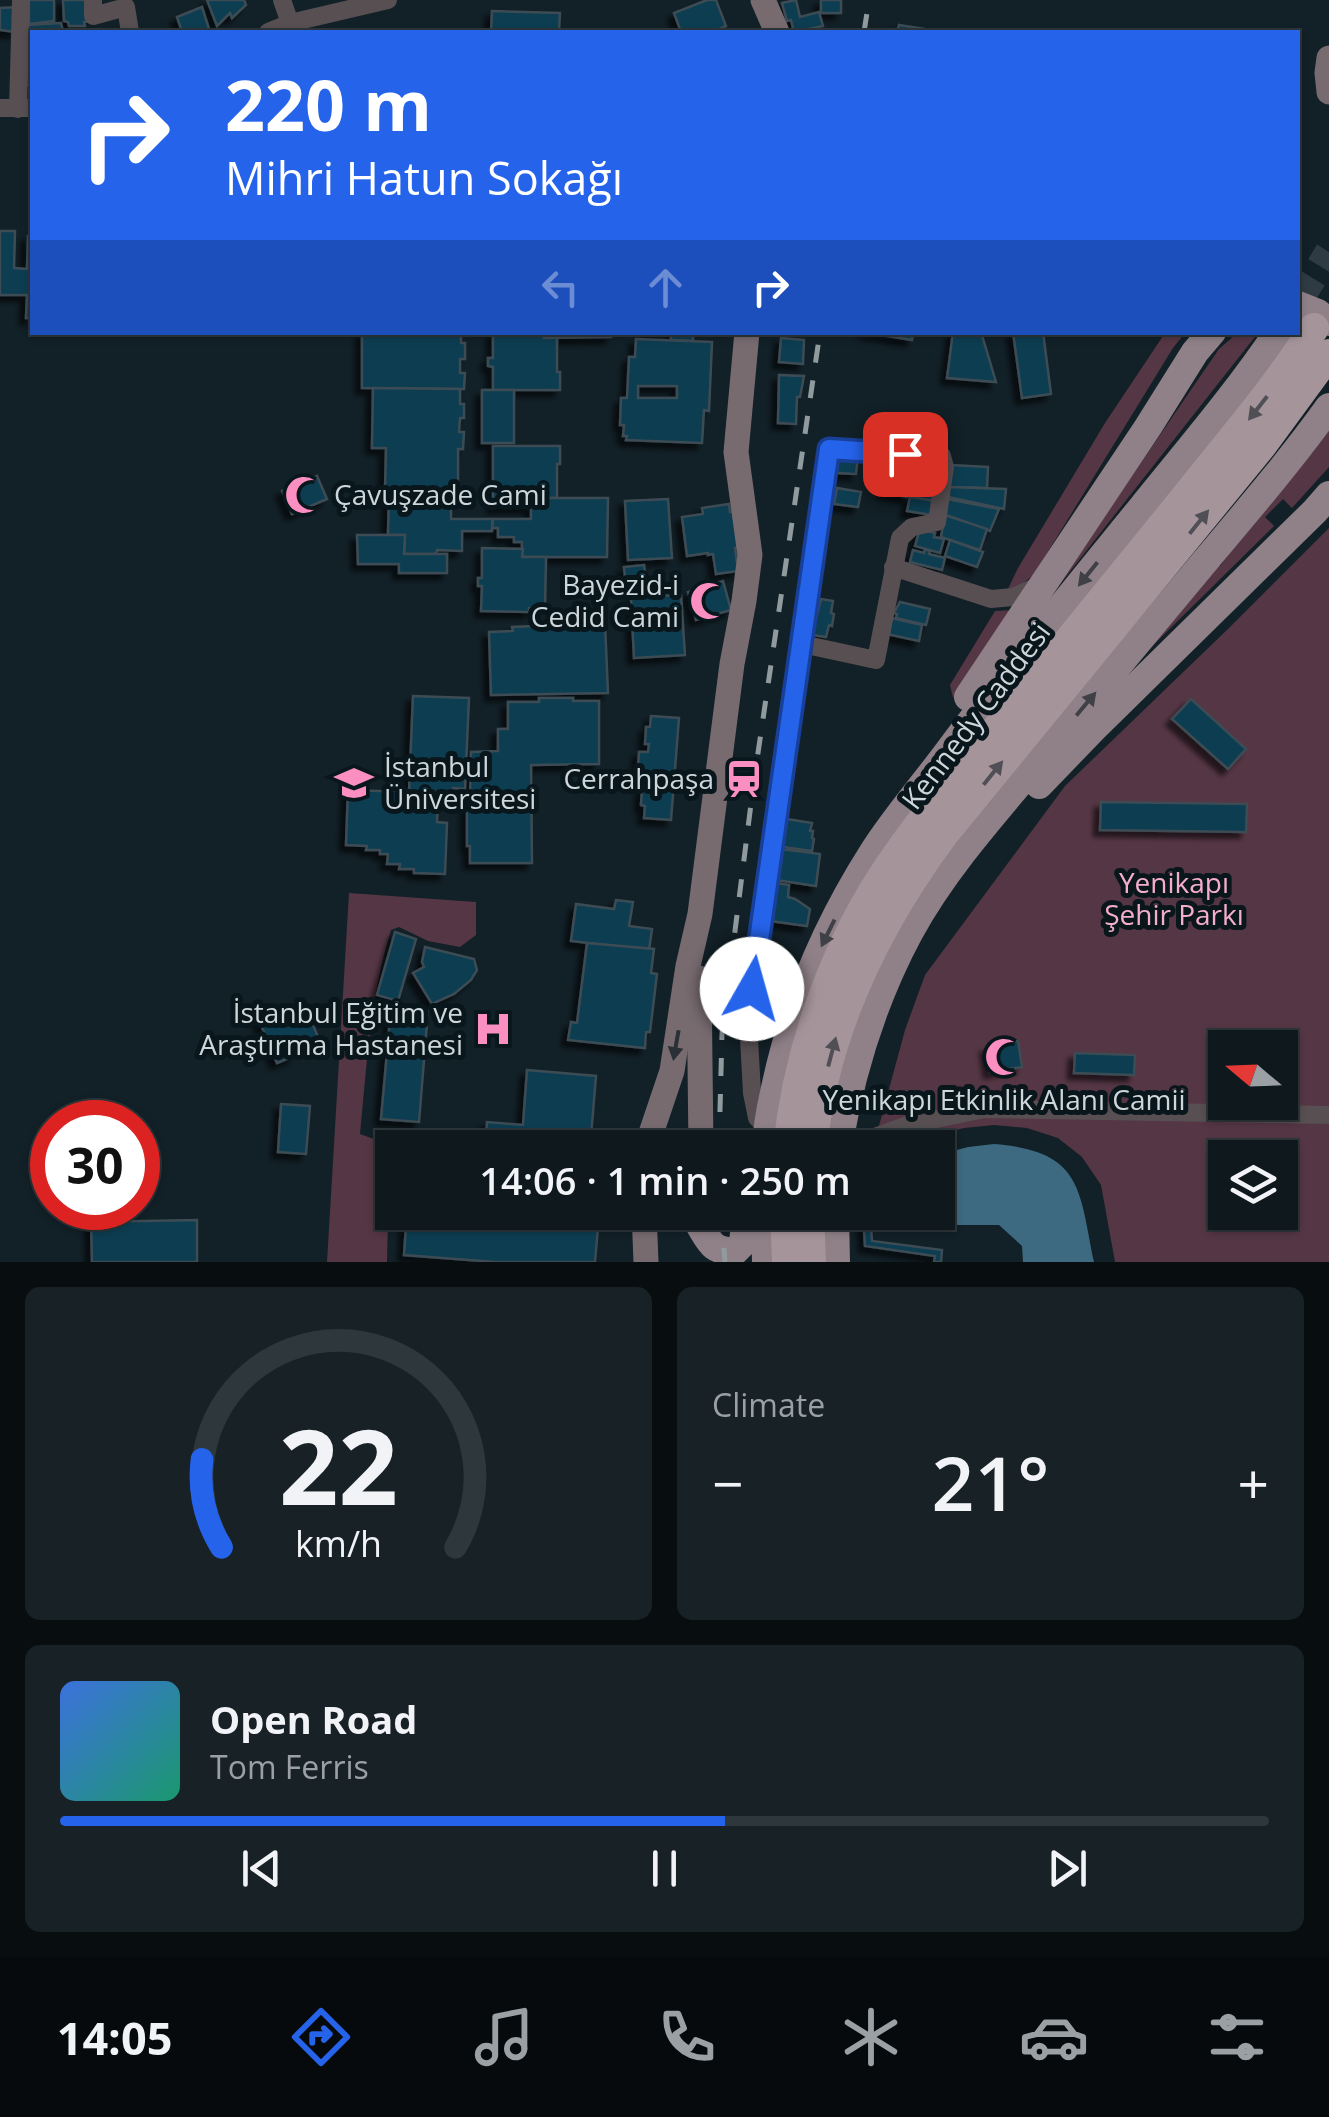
<!DOCTYPE html>
<meta charset="utf-8">
<style>
:root{--surface:#0e181d;--page:#172126;--text:#f1f3f6;--muted:#9ba0a4;--line:#2e373b;--accent:#2563eb}
body{margin:0;font-family:"Open Sans",sans-serif;background:var(--page);color:var(--text);height:100vh;display:flex;flex-direction:column;font-size:38px;white-space:nowrap}
*{box-sizing:border-box;margin:0}
p{font-size:32px;color:var(--muted)}
.icon{flex:none;width:55px;height:55px;fill:none;stroke:currentColor;stroke-width:2;stroke-linecap:round;stroke-linejoin:round}
.map{position:relative;height:1262px;overflow:hidden}
.drawer{display:flex;flex-direction:column;gap:25px;padding:25px;background:#080d10;flex:1}
.drawer>*{flex:none}
.guide{position:absolute;left:30px;top:30px;width:1270px;height:305px;border-radius:0px;box-shadow:0 2px 8px #0004,0 0 0 2px var(--line);background:#2563eb;color:#fff;overflow:hidden}
.needle{width:65px;rotate:289deg}
.buttons{position:absolute;left:1208px;top:1030px;display:grid;gap:20px}
.buttons a{display:grid;place-items:center;width:90px;height:90px;border-radius:0px;background:var(--surface);box-shadow:0 2px 8px #0004,0 0 0 2px var(--line);font-size:50px}
.speed{position:absolute;left:30px;top:1100px;display:flex;gap:20px;font-size:50px;font-weight:700;text-align:center}
.speed>*{display:grid;place-content:center;width:130px;height:130px;border-radius:50%;background:var(--surface);box-shadow:0 2px 8px #0004,0 0 0 2px var(--line);line-height:1}
.speed .limit{border:15px solid #d22;background:#fff;color:#111}
.pin{position:absolute;display:grid;place-items:center;width:85px;height:85px;color:#fff;margin:-42px;border-radius:20px;box-shadow:0 5px 15px #0006}
.me{position:absolute;width:110px;margin:-55px;rotate:7deg;stroke-linejoin:round;filter:drop-shadow(0 0 8px #0008)}
.turn{display:flex;align-items:center;gap:35px;height:210px;padding:0 30px;font-size:45px}
.turn .icon{width:130px;height:130px;stroke-width:2.5}
.turn b{display:block;font-size:70px;line-height:85px}
.lanes{display:flex;align-items:center;height:95px;padding:0 30px;background:#0003;justify-content:center;gap:50px;direction:ltr}
.lanes .off{opacity:.35}
.big{font-size:75px;font-weight:600;line-height:1.1}
.drawer .card{flex:1;display:flex;flex-direction:column;justify-content:center;gap:15px;min-width:0;padding:0 35px;border-radius:15px;background:var(--page)}
.drawer .dial{align-items:center;gap:0}
.dial svg{height:260px;overflow:visible;fill:none;stroke:var(--line);stroke-width:7;stroke-linecap:round;text-anchor:middle}
.dial text{fill:var(--text);stroke:none}
.song{display:flex;align-items:center;gap:30px}
.cover{width:120px;height:120px;border-radius:15px;background:linear-gradient(135deg,hsl(220 70% 55%),hsl(160 70% 35%))}
.played{height:10px;border-radius:5px;background:linear-gradient(90deg,var(--accent) 55%,var(--line) 55%)}
.keys{display:flex;justify-content:space-around;direction:ltr}
.heat{display:flex;justify-content:space-between;align-items:center;font-size:55px;direction:ltr}
.drawer .tiles{flex:1;display:grid;gap:25px;grid-template-columns:1fr 1fr}
.card:last-child{grid-column:span 2}
.trip{position:absolute;left:375px;top:1130px;width:580px;height:100px;border-radius:0px;background:var(--surface);box-shadow:0 2px 8px #0004,0 0 0 2px var(--line);font-weight:600;line-height:100px;text-align:center}
.menu{display:flex;height:160px;justify-content:space-around;align-items:center;background:#060a0c;color:var(--muted)}
.menu .icon{width:70px;height:70px}
.menu .current{color:var(--accent)}
.menu b{font-size:45px;color:var(--text)}
.map>svg:first-child{display:block}
.green{fill:#553644;fill-rule:evenodd}
.water{fill:#3d6a81}
.building{fill:#0b3c51;stroke:#3d4c54;stroke-width:2.5;fill-rule:evenodd;filter:url(#shadow)}
.lines{fill:none;stroke-linecap:round;stroke-linejoin:round}
.primary-tunnel{stroke:#2e3b42;stroke-width:28;stroke-dasharray:28 14;stroke-linecap:butt}
.street{stroke:#574f52;stroke-width:18}
.secondary{stroke:#776b70;stroke-width:25}
.primary{stroke:#8f8187;stroke-width:28}
.highway{stroke:#a6949b;stroke-width:30}
.rail{stroke:#909ba0;stroke-width:5;stroke-dasharray:18 18;stroke-linecap:butt}
.oneway{fill:#504f56}
.oneway2{fill:#3f4147}
.oneway3{fill:#2a3036}
.route-casing{stroke:#184099;stroke-width:25}
.route{stroke:#2563eb;stroke-width:18}
.labels{text-anchor:middle;stroke-width:10;stroke-linejoin:round;paint-order:stroke}
.poi-label{font-size:28px;fill:#cdd6da;stroke:#09171d;text-anchor:end}
.street-label{font-size:28px;fill:#cdd6da;stroke:#09171d}
.park-label{font-size:28px;fill:#f4adcb;stroke:#09171d}
</style>
<div class="map">
<svg width="1329" height="1262" viewBox="0 0 1329 1262">
<defs>
<filter id="shadow"><feDropShadow dx="-6" dy="6" stdDeviation="2.5" flood-color="#0009"/></filter>
</defs>
<rect width="100%" height="100%" fill="#122027"/>
<g class="green">
<polygon points="1165,333 1185,333 1173,348 1033,576 1005,595 1018,568 1105,423"/>
<polygon points="1242,333 1258,333 1042,607 1219,349 1235,335"/>
<polygon points="1329,425 1329,467 1292,508 1283,499 1265,517 1274,526 1129,669 1215,564 1220,566"/>
<path d="M 1329,528 L 1329,1262 L 1115,1262 L 1101,1185 L 1082,1157 L 1058,1138 L 1027,1128 L 994,1125 L 964,1128 L 934,1135 L 910,1147 L 873,1148 L 905,1030 L 925,975 L 1065,786 L 1229,628 ZM 1225,1048 L 1280,1048 L 1280,1102 L 1225,1102 ZM 1225,1158 L 1280,1158 L 1280,1212 L 1225,1212 Z"/>
<polygon points="1012,610 953,698 950,685 995,611"/>
<path d="M 349,893 L 476,902 L 476,935 L 460,947 L 428,941 L 399,927 L 391,930 C 370,997 367,1064 360,1134 L 396,1147 L 392,1148 L 392,1199 L 388,1219 L 387,1262 L 327,1262 Z"/>
</g>
<path class="water" d="M 994,1144 C 1082,1151 1079,1188 1094,1262 L 1023,1262 L 1022,1246 L 999,1225 L 949,1225 L 937,1213 L 938,1155 L 968,1147 Z"/>
<g class="building">
<polygon points="29,0 54,0 54,21 29,24"/>
<polygon points="63,0 90,0 89,21 84,22 85,26 69,26 68,22 64,21"/>
<polygon points="207,0 244,0 246,5 232,18 230,13 217,26"/>
<polygon points="707,0 716,0 726,26 713,32 681,32 674,13"/>
<polygon points="796,0 800,17 819,12 823,26 794,32 791,20 787,21 782,3"/>
<rect x="821" y="0" width="20" height="13"/>
<polygon points="18,7 16,32 0,30 0,8"/>
<polygon points="202,7 210,32 182,32 177,17"/>
<polygon points="492,11 560,13 559,31 491,32"/>
<polygon points="61,23 63,32 32,32 32,85 25,85 27,25"/>
<polygon points="899,25 944,32 897,32"/>
<polygon points="0,231 15,231 14,268 27,269 28,236 32,236 32,318 26,318 27,295 0,295"/>
<polygon points="362,332 461,332 461,343 465,343 465,359 460,359 460,373 465,373 464,389 362,388"/>
<polygon points="493,332 544,332 544,338 557,337 557,372 560,372 560,390 493,390 493,367 488,366 488,358 493,358"/>
<polygon points="544,332 611,332 611,337 544,338"/>
<polygon points="646,332 693,332 693,341 671,340 671,333"/>
<polygon points="863,332 913,332 912,340"/>
<polygon points="953,332 981,332 996,382 947,378"/>
<polygon points="1013,332 1043,332 1051,394 1022,398"/>
<polygon points="781,338 804,340 803,364 779,362"/>
<path d="M 636,339 L 712,342 L 709,411 L 704,410 L 702,443 L 626,440 L 627,436 L 623,436 L 624,425 L 620,425 L 621,398 L 627,398 L 629,357 L 635,357 ZM 638,386 L 677,386 L 677,398 L 638,398 Z"/>
<polygon points="779,375 804,376 800,397 797,397 796,424 778,423"/>
<polygon points="373,388 460,389 460,404 464,404 464,418 460,418 459,432 464,432 463,449 458,449 458,492 451,492 451,519 493,519 492,531 462,531 462,551 437,550 436,554 404,554 405,535 388,535 389,491 385,491 386,448 372,448"/>
<rect x="482" y="390" width="32" height="53"/>
<polygon points="493,446 560,446 560,464 557,464 557,498 541,498 541,507 493,507"/>
<polygon points="837,454 858,455 856,474 835,473"/>
<polygon points="889,457 934,459 932,473 911,473 907,497 883,492"/>
<polygon points="950,465 988,467 987,488 949,487"/>
<polygon points="923,473 938,475 936,487 921,484"/>
<polygon points="317,476 327,499 292,514 282,491"/>
<polygon points="917,483 935,487 933,501 914,497"/>
<polygon points="949,487 1006,489 1004,509 948,497"/>
<polygon points="837,488 861,492 858,507 834,504"/>
<polygon points="910,497 935,501 932,515 907,511"/>
<polygon points="541,498 608,498 607,557 522,557 522,542 514,542 514,537 498,537 498,528 492,528 493,519 531,519 531,507 541,507"/>
<polygon points="668,499 672,558 628,560 625,501"/>
<polygon points="947,499 999,509 990,531 945,515"/>
<polygon points="729,504 730,512 733,512 738,548 735,548 738,571 716,574 713,554 708,555 708,553 687,556 682,517 703,514 702,508"/>
<polygon points="945,515 987,529 980,550 941,537"/>
<polygon points="920,529 935,533 934,537 944,539 940,553 915,546"/>
<polygon points="357,535 405,535 404,554 447,554 447,573 399,573 399,564 358,564"/>
<polygon points="950,540 983,552 977,567 945,556"/>
<polygon points="482,548 523,549 522,557 546,557 545,609 529,608 529,612 481,611 482,586 478,586 478,578 482,578"/>
<polygon points="925,549 930,551 929,554 945,558 942,570 910,562 913,550 924,553"/>
<polygon points="644,565 646,584 626,586 624,567"/>
<polygon points="723,581 731,610 696,620 688,592"/>
<polygon points="681,595 685,655 634,658 631,597"/>
<polygon points="821,599 833,601 831,613 834,614 832,626 829,625 826,637 812,635"/>
<polygon points="900,602 930,609 926,625 896,618 897,614 894,613"/>
<polygon points="891,618 922,625 919,641 887,634"/>
<polygon points="605,623 608,693 491,695 489,632 513,631 512,627"/>
<polygon points="413,696 469,698 465,789 453,788 452,801 438,801 437,822 447,823 445,874 414,873 414,869 399,869 400,864 387,864 388,854 380,854 380,850 366,850 367,846 346,845 348,790 409,792"/>
<polygon points="539,698 573,698 573,701 599,701 599,764 531,765 532,863 470,863 470,846 467,846 467,797 470,797 471,752 498,751 498,729 508,729 508,702 539,702"/>
<polygon points="1191,699 1246,749 1228,769 1172,719"/>
<polygon points="651,716 679,718 671,820 644,818 645,806 641,805 642,789 646,789 646,781 637,781 639,752 648,752 649,744 645,744 646,727 650,727"/>
<polygon points="1101,802 1247,804 1246,832 1100,830"/>
<polygon points="787,819 812,823 810,831 813,831 812,838 814,839 812,851 783,847"/>
<polygon points="781,849 820,854 816,886 776,880"/>
<polygon points="776,883 789,885 788,897 795,899 810,909 807,926 770,921"/>
<polygon points="616,900 633,902 629,926 652,929 649,950 571,941 576,904 614,909"/>
<polygon points="395,932 416,939 398,1001 377,995"/>
<polygon points="587,943 654,949 651,973 657,974 650,1032 646,1032 645,1048 568,1040 571,1022 577,1023"/>
<polygon points="425,947 474,959 477,970 471,980 454,994 432,1004 413,973 424,967 422,962"/>
<polygon points="391,1008 428,1011 419,1122 381,1119"/>
<polygon points="276,1011 281,1023 307,1011 319,1039 292,1051 294,1056 277,1063 271,1049 264,1052 259,1039 266,1036 258,1019"/>
<polygon points="1018,1041 1022,1067 990,1072 986,1047"/>
<polygon points="1075,1053 1135,1055 1134,1075 1074,1073"/>
<polygon points="527,1070 596,1076 590,1148 485,1148 487,1122 523,1125"/>
<polygon points="281,1104 310,1106 306,1154 278,1152"/>
<polygon points="407,1212 480,1215 480,1212 585,1212 583,1226 598,1227 595,1262 495,1262 404,1255"/>
<polygon points="863,1212 870,1212 872,1241 942,1250 941,1262 934,1262 935,1256 865,1246"/>
<polygon points="197,1220 197,1262 92,1262 91,1222"/>
</g>
<g class="lines">
<polyline class="primary-tunnel" points="1298,302 1329,252"/>
<g class="street">
<polyline points="93,0 93,16 126,7 130,32"/>
<polyline points="282,0 290,23"/>
<polyline points="268,32 290,23 388,0"/>
<polyline points="0,108 32,108"/>
<polyline points="18,109 21,0"/>
<polyline points="893,567 991,599 1013,597 1042,584"/>
<polyline points="766,1127 757,1118 752,1093 748,1020 765,886 829,449 942,456 945,467 937,522 912,527 900,538 876,660 802,644"/>
<polyline points="844,1148 908,1125 984,1109 1329,1115"/>
</g>
<g class="secondary">
<polyline points="763,0 777,32"/>
<polyline points="1329,58 1327,73 1329,92"/>
<polyline points="699,978 701,1148"/>
<polyline points="646,1148 672,1071 688,966 700,914 732,664 744,601 750,555 736,452 747,332"/>
<path d="M 661,1148 C 670,1140 681,1140 690,1148"/>
<polyline points="644,1212 646,1262"/>
</g>
<g class="primary">
<polyline points="1298,305 1318,313 1329,322"/>
<polyline points="968,697 1148,427 1195,352 1212,332"/>
<polyline points="1039,785 1093,729 1315,511 1329,495"/>
<path d="M 766,1148 C 767,1120 774,1093 780,1066 C 799,989 831,918 873,852 C 896,816 925,783 950,749 C 1012,666 1078,586 1143,506 C 1189,449 1237,393 1278,332"/>
<path d="M 838,1148 C 851,1072 873,1000 909,933 C 945,867 998,809 1046,752 C 1099,688 1152,624 1206,560 C 1248,510 1291,460 1329,407"/>
<polyline points="765,1212 766,1262"/>
<polyline points="835,1212 836,1262"/>
<path d="M 700,1226 C 711,1244 712,1250 734,1252 L 743,1243 L 746,1212"/>
</g>
<g class="highway">
<path d="M 788,1148 C 798,1047 837,940 895,858 C 931,806 973,758 1013,709 C 1073,635 1135,560 1195,485 C 1236,434 1279,384 1314,328"/>
<path d="M 812,1148 C 824,1032 875,927 943,835 L 1263,444 L 1329,354"/>
<polyline points="785,1212 787,1262"/>
<polyline points="809,1212 811,1262"/>
</g>
<g class="rail">
<polyline points="864,32 869,0"/>
<polyline points="719,1148 722,1034 754,780 820,332"/>
<polyline points="721,1212 725,1262"/>
</g>
</g>
<defs><path id="oneway-solid" d="M-6-.8H1V-3.2L6.5 0L1 3.2V.8H-6Z" transform="scale(2.5)"/></defs>
<g class="oneway">
<use href="#oneway-solid" transform="translate(1258 408) rotate(128)"/>
<use href="#oneway-solid" transform="translate(1199 522) rotate(-51)"/>
<use href="#oneway-solid" transform="translate(993 773) rotate(-51)"/>
<use href="#oneway-solid" transform="translate(832 1052) rotate(-75)"/>
</g>
<g class="oneway2">
<use href="#oneway-solid" transform="translate(1088 574) rotate(129)"/>
<use href="#oneway-solid" transform="translate(1086 704) rotate(-50)"/>
<use href="#oneway-solid" transform="translate(828 933) rotate(116)"/>
</g>
<use class="oneway3" href="#oneway-solid" transform="translate(676 1045) rotate(100)"/>
<g class="lines">
<g class="route-casing">
<polyline id="route" points="752,989 829,449 905,454"/>
</g>
<use href="#route" class="route"/>
</g>
<defs>
<g id="mosque-bare" transform="scale(3)"><path d="M3.5-4.9A6 6 0 1 0 3.5 4.9A5 5 0 1 1 3.5-4.9Z" fill="#fc8fc1" stroke="#09171d" stroke-width="2.5" paint-order="stroke"/></g>
<g id="station-bare" transform="scale(3)"><path d="M-3-6H3Q5-6 5-4V2Q5 4 3 4L4.5 6H3L1.5 4h-3L-3 6H-4.5L-3 4Q-5 4-5 2V-4Q-5-6-3-6ZM-3.5-4v3h7v-3ZM-3.5 1v1.5H-2V1ZM2 1v1.5H3.5V1Z" fill="#fc8fc1" stroke="#09171d" stroke-width="2.5" paint-order="stroke"/></g>
<g id="university-bare" transform="scale(3)"><path d="M0-5L7-2L0 1L-7-2ZM-4 1L0 2.5L4 1V4Q0 6-4 4Z" fill="#fc8fc1" stroke="#09171d" stroke-width="2.5" paint-order="stroke"/></g>
<g id="hospital-bare" transform="scale(3)"><path d="M-5-5h3v3.5h4V-5h3V5h-3V1.5h-4V5h-3Z" fill="#fc8fc1" stroke="#09171d" stroke-width="2.5" paint-order="stroke"/></g>
</defs>
<g fill-rule="evenodd">
<use href="#mosque-bare" x="304" y="495"/>
<use href="#mosque-bare" x="709" y="601"/>
<use href="#station-bare" x="744" y="779"/>
<use href="#university-bare" x="354" y="783"/>
<use href="#hospital-bare" x="493" y="1029"/>
<use href="#mosque-bare" x="1004" y="1057"/>
</g>
<g class="labels">
<g class="poi-label">
<text x="334" y="505" text-anchor="start">Çavuşzade Cami</text>
<text x="679" y="595">Bayezid-i<tspan x="679" dy="32">Cedid Cami</tspan></text>
<text x="384" y="777" text-anchor="start">İstanbul<tspan x="384" dy="32">Üniversitesi</tspan></text>
<text x="714" y="789">Cerrahpaşa</text>
<text x="463" y="1023">İstanbul Eğitim ve<tspan x="463" dy="32">Araştırma Hastanesi</tspan></text>
<text x="1004" y="1110" text-anchor="middle">Yenikapı Etkinlik Alanı Camii</text>
</g>
<g class="street-label">
<text transform="translate(976 716) rotate(-53)" y="10">Kennedy Caddesi</text>
</g>
<g class="park-label">
<text x="1174" y="893">Yenikapı<tspan x="1174" dy="32">Şehir Parkı</tspan></text>
</g>
</g>
</svg>
<div class="buttons">
<a><svg class="needle" viewBox="-14 -14 28 28"><path d="M0-13l5 13h-10z" fill="#e53935"/><path d="M0 13l5-13h-10z" fill="#9ba0a4"/></svg></a>
<a><svg class="icon" aria-label="layers" viewBox="0 0 24 24"><path d="M12 4l9 5-9 5-9-5zM3 14l9 5 9-5"/></svg></a>
</div>
<div class="speed"><div class="limit">30</div></div>
<div class="pin" style="left:905px;top:454px;background:#d93025"><svg class="icon" aria-label="arrive" viewBox="0 0 24 24"><path d="M6 21V4h12l-3 4 3 4H6"/></svg></div>
<svg class="me" style="left:752px;top:989px" viewBox="-20 -20 40 40"><circle r="19" fill="#fff"/><path d="M0-13L10 11 0 6-10 11z" fill="#2563eb"/></svg>
<div class="trip">14:06 · 1 min · 250 m</div>
<div class="guide">
<div class="turn"><svg class="icon" aria-label="right" viewBox="0 0 24 24"><path d="M7 20v-9h11M14 6l5 5-5 5"/></svg><div><b>220 m</b>Mihri Hatun Sokağı</div></div>
<div class="lanes"><svg class="icon off" aria-label="left" viewBox="0 0 24 24"><path d="M17 20v-9H6M10 6l-5 5 5 5"/></svg><svg class="icon off" aria-label="ahead" viewBox="0 0 24 24"><path d="M12 20V5M6 11l6-6 6 6"/></svg><svg class="icon" aria-label="right" viewBox="0 0 24 24"><path d="M7 20v-9h11M14 6l5 5-5 5"/></svg></div>
</div>
</div>
<section class="drawer">
<div class="tiles">
<div class="card dial"><svg viewBox="0 0 100 80">
<path d="M14 69A42 42 0 1 1 86 69"/>
<path d="M14 69A42 42 0 0 1 8 42" stroke="#2563eb"/>
<text x="50" y="56" font-size="32" font-weight="700">22</text>
<text x="50" y="72" font-size="11">km/h</text>
</svg></div>
<div class="card"><p>Climate</p>
<div class="heat"><a>−</a><b class="big">21°</b><a>+</a></div>
</div>
<div class="card">
<div class="song"><i class="cover"></i><div><b>Open Road</b><p>Tom Ferris</p></div></div>
<div class="played"></div>
<div class="keys"><svg class="icon" aria-label="previous" viewBox="0 0 24 24"><path d="M18 5L8 12l10 7zM5 5v14"/></svg><svg class="icon" aria-label="pause" viewBox="0 0 24 24"><path d="M8 5v14M16 5v14"/></svg><svg class="icon" aria-label="next" viewBox="0 0 24 24"><path d="M6 5l10 7-10 7zM19 5v14"/></svg></div>
</div>
</div>
</section>
<nav class="menu">
<b>14:05</b>
<svg class="icon current" aria-label="directions" viewBox="0 0 24 24"><path d="M12 3l9 9-9 9-9-9zM9 14v-3h6M13 9l2 2-2 2"/></svg>
<svg class="icon" aria-label="music" viewBox="0 0 24 24"><path d="M9 18V5l10-2v13"/><circle cx="6" cy="18" r="3"/><circle cx="16" cy="16" r="3"/></svg>
<svg class="icon" aria-label="phone" viewBox="0 0 24 24"><path d="M5 4h4l2 5-3 2q2 4 5 5l2-3 5 2v4C11 20 4 13 5 4z"/></svg>
<svg class="icon" aria-label="climate" viewBox="0 0 24 24"><path d="M12 3v18M4 7l16 10M4 17L20 7"/></svg>
<svg class="icon" aria-label="car" viewBox="0 0 24 24"><path d="M5 17H2v-5l4-1 3-4h7l3 4 3 1v5h-3M9 17h6M6 11h13"/><circle cx="7" cy="17" r="2"/><circle cx="17" cy="17" r="2"/></svg>
<svg class="icon" aria-label="filters" viewBox="0 0 24 24"><path d="M4 7h16M4 17h16"/><circle cx="9" cy="7" r="2"/><circle cx="15" cy="17" r="2"/></svg>
</nav>
